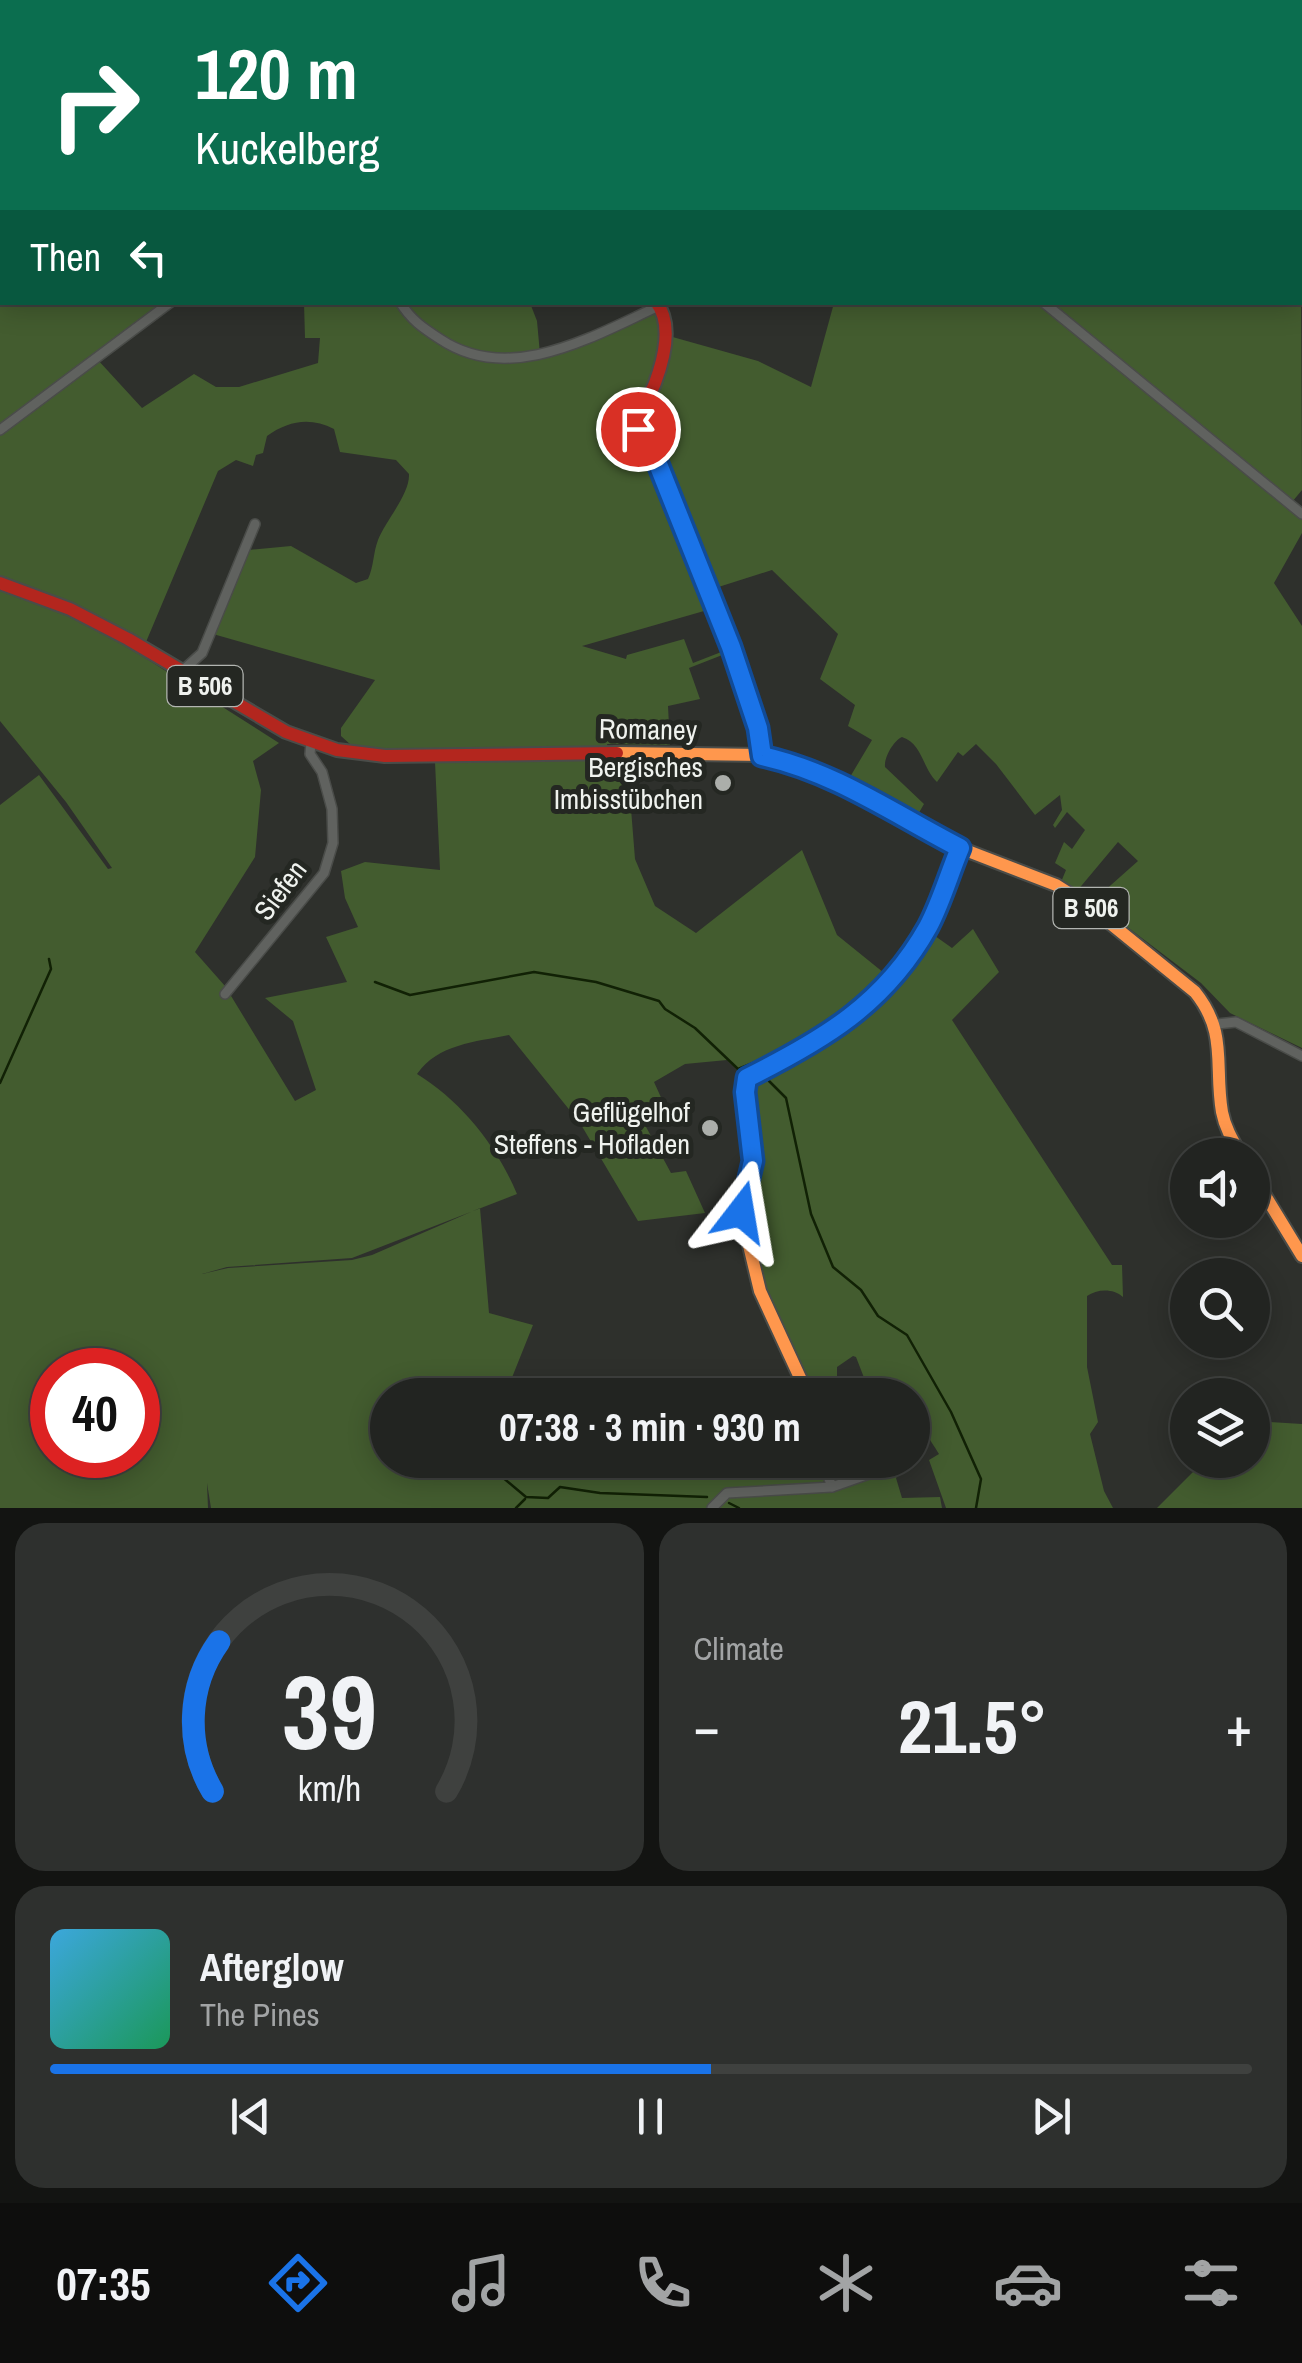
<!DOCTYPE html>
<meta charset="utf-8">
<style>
:root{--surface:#222421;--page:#2e302e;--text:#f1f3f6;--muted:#a2a4a5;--line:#3f413f;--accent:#1a73e8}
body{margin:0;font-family:"Archivo Narrow",sans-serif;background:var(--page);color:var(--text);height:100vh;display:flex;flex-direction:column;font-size:38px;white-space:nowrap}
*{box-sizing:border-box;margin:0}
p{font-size:32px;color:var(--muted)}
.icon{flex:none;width:55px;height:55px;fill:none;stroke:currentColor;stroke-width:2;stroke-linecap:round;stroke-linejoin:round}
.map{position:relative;height:1508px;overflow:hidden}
.sheet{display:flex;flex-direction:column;gap:15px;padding:15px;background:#131412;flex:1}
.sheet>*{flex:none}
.top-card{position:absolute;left:0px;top:0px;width:1302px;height:305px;box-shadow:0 5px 25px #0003,0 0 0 2px var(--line);background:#0b6e4f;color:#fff;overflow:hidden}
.controls{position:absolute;left:1170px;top:1138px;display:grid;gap:20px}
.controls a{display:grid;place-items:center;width:100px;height:100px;border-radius:50%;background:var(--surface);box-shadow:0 5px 25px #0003,0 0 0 2px var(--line);font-size:50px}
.speed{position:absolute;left:30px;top:1348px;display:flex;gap:20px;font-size:50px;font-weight:700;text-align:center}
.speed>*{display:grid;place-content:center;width:130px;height:130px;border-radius:50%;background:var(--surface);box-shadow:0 5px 25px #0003,0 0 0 2px var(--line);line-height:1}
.speed .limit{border:15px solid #d22;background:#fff;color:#111}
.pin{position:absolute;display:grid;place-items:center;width:85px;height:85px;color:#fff;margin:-42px;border:5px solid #fff;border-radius:50%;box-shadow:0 2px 10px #0007}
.me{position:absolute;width:110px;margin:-55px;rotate:14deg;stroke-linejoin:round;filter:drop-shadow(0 0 8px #0008)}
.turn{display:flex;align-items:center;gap:35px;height:210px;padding:0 30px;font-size:45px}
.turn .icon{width:130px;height:130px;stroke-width:2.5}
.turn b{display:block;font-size:70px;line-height:85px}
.then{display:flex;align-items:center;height:95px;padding:0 30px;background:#0003;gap:20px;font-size:38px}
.big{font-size:75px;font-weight:700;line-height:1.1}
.sheet .widget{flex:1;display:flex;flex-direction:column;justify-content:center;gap:15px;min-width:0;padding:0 35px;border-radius:30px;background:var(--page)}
.sheet .dial{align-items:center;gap:0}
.dial svg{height:260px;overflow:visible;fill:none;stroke:var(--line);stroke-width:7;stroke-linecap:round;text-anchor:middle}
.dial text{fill:var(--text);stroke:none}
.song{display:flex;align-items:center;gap:30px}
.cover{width:120px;height:120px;border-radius:15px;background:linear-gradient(135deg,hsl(200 70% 55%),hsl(150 70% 35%))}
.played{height:10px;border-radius:5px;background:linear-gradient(90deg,var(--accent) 55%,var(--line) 55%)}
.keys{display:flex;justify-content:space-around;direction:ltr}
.heat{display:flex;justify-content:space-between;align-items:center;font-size:55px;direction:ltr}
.sheet .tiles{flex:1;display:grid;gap:15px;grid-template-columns:1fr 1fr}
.widget:last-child{grid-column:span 2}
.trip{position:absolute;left:370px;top:1378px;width:560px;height:100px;border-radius:50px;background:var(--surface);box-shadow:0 5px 25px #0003,0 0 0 2px var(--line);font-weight:700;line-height:100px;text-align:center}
.menu{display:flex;height:160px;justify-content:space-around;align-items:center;background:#0e0e0d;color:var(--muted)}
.menu .icon{width:70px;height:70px}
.menu .selected{color:var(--accent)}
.menu b{font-size:45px;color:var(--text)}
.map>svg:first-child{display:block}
.green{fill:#435c2f;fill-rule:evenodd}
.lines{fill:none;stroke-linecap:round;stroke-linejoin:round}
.stream{stroke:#112105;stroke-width:2.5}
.street-casing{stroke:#4a4c49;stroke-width:12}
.slow-casing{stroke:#4a4c49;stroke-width:16}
.jam-casing{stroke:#4a4c49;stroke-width:16}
.street{stroke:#60625f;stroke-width:9}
.slow{stroke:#ff974d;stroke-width:12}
.jam{stroke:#b3261e;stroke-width:12}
.route-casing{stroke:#114b97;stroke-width:25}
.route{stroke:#1a73e8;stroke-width:18}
.poi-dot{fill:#abaeaa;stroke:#242722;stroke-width:4}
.labels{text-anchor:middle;stroke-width:10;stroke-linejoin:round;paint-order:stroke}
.shield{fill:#242722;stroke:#b2b5b1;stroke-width:2.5}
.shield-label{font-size:25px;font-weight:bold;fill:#eff2ee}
.street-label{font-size:28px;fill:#eff2ee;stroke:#242722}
.poi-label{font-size:28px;fill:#eff2ee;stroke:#242722;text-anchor:end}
</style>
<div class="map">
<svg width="1302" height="1508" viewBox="0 0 1302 1508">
<rect width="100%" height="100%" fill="#2e302c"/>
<g class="green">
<polygon points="0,0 348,2 2,2 2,302 169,303 0,426"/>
<polygon points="840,0 1302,0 1302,80 1300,2"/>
<polygon points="1300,84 1302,490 1292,502 1047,303 1300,302"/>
<path d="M 304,303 L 399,303 L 409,320 L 476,355 L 541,356 L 658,304 L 663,336 L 640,435 L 711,609 L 582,646 L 626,659 L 627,655 L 684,639 L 693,663 L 729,649 L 730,652 L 689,668 L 700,699 L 668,706 L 670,745 L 607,744 L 609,751 L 387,752 L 351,745 L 341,736 L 341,728 L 375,680 L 213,634 L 248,550 L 291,546 L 356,583 L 368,579 C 374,566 373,553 378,540 C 386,520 410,494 409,474 L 396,460 L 340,452 L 334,429 C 311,417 289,420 267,436 L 263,453 L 256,455 L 253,466 L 236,460 L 218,471 L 146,642 L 0,579 L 0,431 L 97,359 L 142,408 L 194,374 L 216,387 L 239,387 L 318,363 L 320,338 L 305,338 Z"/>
<path d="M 402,303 L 530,303 L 537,321 L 540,354 C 490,359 430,349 402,303 Z"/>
<path d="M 834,303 L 1040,303 L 1302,518 L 1302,533 L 1274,583 L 1302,626 L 1302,1048 L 1230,1013 L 1201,983 L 1093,901 L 1138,861 L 1118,842 L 1077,891 L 1061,882 L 1066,870 L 1055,863 L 1064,842 L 1072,849 L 1085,830 L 1067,812 L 1055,828 L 1053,825 L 1062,810 L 1060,795 L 1035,815 L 996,764 L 976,744 L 963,756 L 958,752 L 937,782 C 922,768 923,744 902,737 C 893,741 884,758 885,767 L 924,804 L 917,816 L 921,818 L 813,762 L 814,759 L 850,777 L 872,740 L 848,726 L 855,705 L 820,679 L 838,634 L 772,570 L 709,590 L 641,432 L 642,414 L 669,336 L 758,361 L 811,387 Z"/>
<path d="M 0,590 L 70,615 L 125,645 L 279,743 L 253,761 L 261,790 L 255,857 L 195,952 L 225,986 L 295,1101 L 316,1090 L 293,1021 L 265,998 L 347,982 L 326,937 L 358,927 L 345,898 L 341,871 L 365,862 L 440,870 L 435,762 L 609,754 L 630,796 L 635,859 L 655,906 L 696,933 L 802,850 L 837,935 L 889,977 L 856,1011 L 807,1043 L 745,1077 L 727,1060 L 685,1064 L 654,1082 L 664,1104 L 648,1115 L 645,1125 L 671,1173 L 686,1171 L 705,1213 L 638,1221 L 580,1123 L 509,1035 C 475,1042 438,1044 417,1074 C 461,1101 497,1146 517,1194 L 352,1258 L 227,1267 L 202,1274 L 228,1268 L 352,1260 L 372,1255 L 480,1208 L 489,1313 L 533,1325 L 505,1395 L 388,1395 L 388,1460 L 820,1460 L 825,1477 L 823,1483 L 833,1490 L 864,1480 L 883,1460 L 900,1460 L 904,1468 L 896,1478 L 902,1498 L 940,1497 L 942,1508 L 211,1508 L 207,1483 L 208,1508 L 0,1508 L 0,805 L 39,775 L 108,869 L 112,868 L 66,802 L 0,721 ZM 52,1370 L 138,1370 L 138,1455 L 52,1455 Z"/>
<path d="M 973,929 L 999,972 L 952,1020 L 1112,1265 L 1122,1265 L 1123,1297 C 1113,1288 1097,1289 1087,1296 L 1087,1367 L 1098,1422 L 1090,1434 L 1104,1491 L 1113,1508 L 946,1508 L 929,1460 L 939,1454 C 929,1437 911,1415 917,1396 L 914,1390 L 868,1388 L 856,1357 L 853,1356 L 837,1367 L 837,1395 L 809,1395 L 760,1291 L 742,1209 L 755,1160 L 750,1078 L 857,1013 L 928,931 L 952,948 Z"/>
<polygon points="1253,1421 1302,1424 1302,1508 1157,1508 1197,1468 1198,1460 1252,1460"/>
</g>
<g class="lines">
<g class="stream">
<polyline points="0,17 2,0"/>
<polyline points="375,982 410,995 534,972 596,982 659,1001 665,1009 695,1028 738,1069 753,1063"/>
<polyline points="769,1081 786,1098 811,1214 833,1267 861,1290 878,1316 907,1335 951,1412 981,1479 976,1508"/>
<polyline points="0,1083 51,969 49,959"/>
<polyline points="482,1460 526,1497 548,1498 560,1487 600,1493 707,1497"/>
<polyline points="729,1503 739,1508"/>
<polyline points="516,1508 525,1499"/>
</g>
<g class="street-casing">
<g id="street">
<polyline points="482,2 483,0"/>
<path d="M 400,302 C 411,320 423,328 440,339 C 510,386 593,336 659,306"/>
<polyline points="1043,302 1302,514"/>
<polyline points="0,430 171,302"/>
<polyline points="181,672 202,653 255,524"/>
<polyline points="225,994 324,873 333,843 332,809 322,772 310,754 311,743"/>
<polyline points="1217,1024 1236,1022 1302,1056"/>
<polyline points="822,1460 832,1487 869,1474 882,1460"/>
<polyline points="712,1508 727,1493 832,1487"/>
</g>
</g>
<g class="slow-casing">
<g id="slow">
<path d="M 617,753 L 762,755 L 793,762 L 845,783 L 960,848 L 1056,885 L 1089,906 L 1195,992 C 1228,1033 1214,1065 1222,1112 C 1225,1128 1233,1141 1241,1155"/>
<polyline points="1252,1174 1302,1256"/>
<polyline points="808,1395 760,1291 741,1212 753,1161 745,1092 747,1078 809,1046 858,1015 926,931 960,848"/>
</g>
</g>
<g class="jam-casing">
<g id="jam">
<path d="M 656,302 C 673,323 664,359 655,383 C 650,397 636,410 638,425 C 640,441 660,469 667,487 C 702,573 748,663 762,755"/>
<polyline points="0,583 70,609 128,639 286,732 337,750 385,756 617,753"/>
</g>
</g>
<use href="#street" class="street"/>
<use href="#slow" class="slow"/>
<use href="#jam" class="jam"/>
</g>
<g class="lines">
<g class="route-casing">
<path id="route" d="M 638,429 L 658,464 L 731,647 L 758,728 L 762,756 C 835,772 894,814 960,848 C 949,874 941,903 928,927 C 885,1004 823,1040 747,1078 L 745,1092 L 753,1161 L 741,1212"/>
</g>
<use href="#route" class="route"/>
</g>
<g class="poi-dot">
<circle cx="723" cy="783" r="10"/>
<circle cx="710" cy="1128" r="10"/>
</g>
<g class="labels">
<g class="shield">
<rect x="167.5" y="666" width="75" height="40" rx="8"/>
<rect x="1053.5" y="888" width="75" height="40" rx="8"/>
</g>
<g class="shield-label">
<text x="205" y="695">B 506</text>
<text x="1091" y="917">B 506</text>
</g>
<g class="street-label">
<text transform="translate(648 729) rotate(1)" y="10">Romaney</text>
<text transform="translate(280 890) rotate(-53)" y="10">Siefen</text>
</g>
<g class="poi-label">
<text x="703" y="777">Bergisches<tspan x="703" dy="32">Imbisstübchen</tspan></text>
<text x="690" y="1122">Geflügelhof<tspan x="690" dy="32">Steffens - Hofladen</tspan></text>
</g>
</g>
</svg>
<div class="controls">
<a><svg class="icon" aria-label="sound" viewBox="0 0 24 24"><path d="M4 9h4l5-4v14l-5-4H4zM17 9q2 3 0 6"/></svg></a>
<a><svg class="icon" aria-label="search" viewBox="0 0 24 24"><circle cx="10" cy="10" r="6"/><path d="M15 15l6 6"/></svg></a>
<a><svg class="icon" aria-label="layers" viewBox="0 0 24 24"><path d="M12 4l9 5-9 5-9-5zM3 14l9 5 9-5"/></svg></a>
</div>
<div class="speed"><div class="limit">40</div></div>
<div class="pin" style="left:638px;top:429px;background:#d93025"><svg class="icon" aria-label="arrive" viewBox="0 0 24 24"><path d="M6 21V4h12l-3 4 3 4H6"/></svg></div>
<svg class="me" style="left:741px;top:1212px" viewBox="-20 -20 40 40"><path d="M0-17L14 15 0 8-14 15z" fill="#1a73e8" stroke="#fff" stroke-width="4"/></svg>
<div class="trip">07:38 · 3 min · 930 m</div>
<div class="top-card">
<div class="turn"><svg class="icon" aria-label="right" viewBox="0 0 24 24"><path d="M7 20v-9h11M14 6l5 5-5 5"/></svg><div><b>120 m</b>Kuckelberg</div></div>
<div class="then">Then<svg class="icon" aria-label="left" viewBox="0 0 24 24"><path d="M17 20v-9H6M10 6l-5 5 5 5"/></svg></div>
</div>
</div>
<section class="sheet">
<div class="tiles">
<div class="widget dial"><svg viewBox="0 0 100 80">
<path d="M14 69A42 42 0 1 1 86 69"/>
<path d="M14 69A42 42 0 0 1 16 23" stroke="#1a73e8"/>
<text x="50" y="56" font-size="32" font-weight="700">39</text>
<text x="50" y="72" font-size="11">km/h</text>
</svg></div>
<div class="widget"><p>Climate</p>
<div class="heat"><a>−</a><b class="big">21.5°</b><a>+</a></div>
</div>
<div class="widget">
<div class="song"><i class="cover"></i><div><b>Afterglow</b><p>The Pines</p></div></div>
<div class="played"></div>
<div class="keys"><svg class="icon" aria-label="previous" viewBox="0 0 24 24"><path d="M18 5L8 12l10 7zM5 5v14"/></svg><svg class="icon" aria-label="pause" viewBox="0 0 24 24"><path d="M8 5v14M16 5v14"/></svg><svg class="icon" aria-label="next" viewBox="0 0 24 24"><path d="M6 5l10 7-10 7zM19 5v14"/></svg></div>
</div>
</div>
</section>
<nav class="menu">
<b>07:35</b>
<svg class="icon selected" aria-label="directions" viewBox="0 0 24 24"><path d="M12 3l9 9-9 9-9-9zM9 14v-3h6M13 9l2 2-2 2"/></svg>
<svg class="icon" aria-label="music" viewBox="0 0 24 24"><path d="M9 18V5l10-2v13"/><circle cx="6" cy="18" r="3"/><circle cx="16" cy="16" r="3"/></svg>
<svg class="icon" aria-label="phone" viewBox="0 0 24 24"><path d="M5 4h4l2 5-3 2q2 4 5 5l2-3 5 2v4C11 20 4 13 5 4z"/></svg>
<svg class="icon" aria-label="climate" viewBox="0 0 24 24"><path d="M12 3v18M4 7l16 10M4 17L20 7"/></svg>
<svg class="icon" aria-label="car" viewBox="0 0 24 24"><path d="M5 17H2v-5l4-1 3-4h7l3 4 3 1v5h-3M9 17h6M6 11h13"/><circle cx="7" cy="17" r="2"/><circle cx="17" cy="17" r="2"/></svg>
<svg class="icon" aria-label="filters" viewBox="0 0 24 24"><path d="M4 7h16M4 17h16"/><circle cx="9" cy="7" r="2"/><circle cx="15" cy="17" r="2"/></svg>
</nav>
